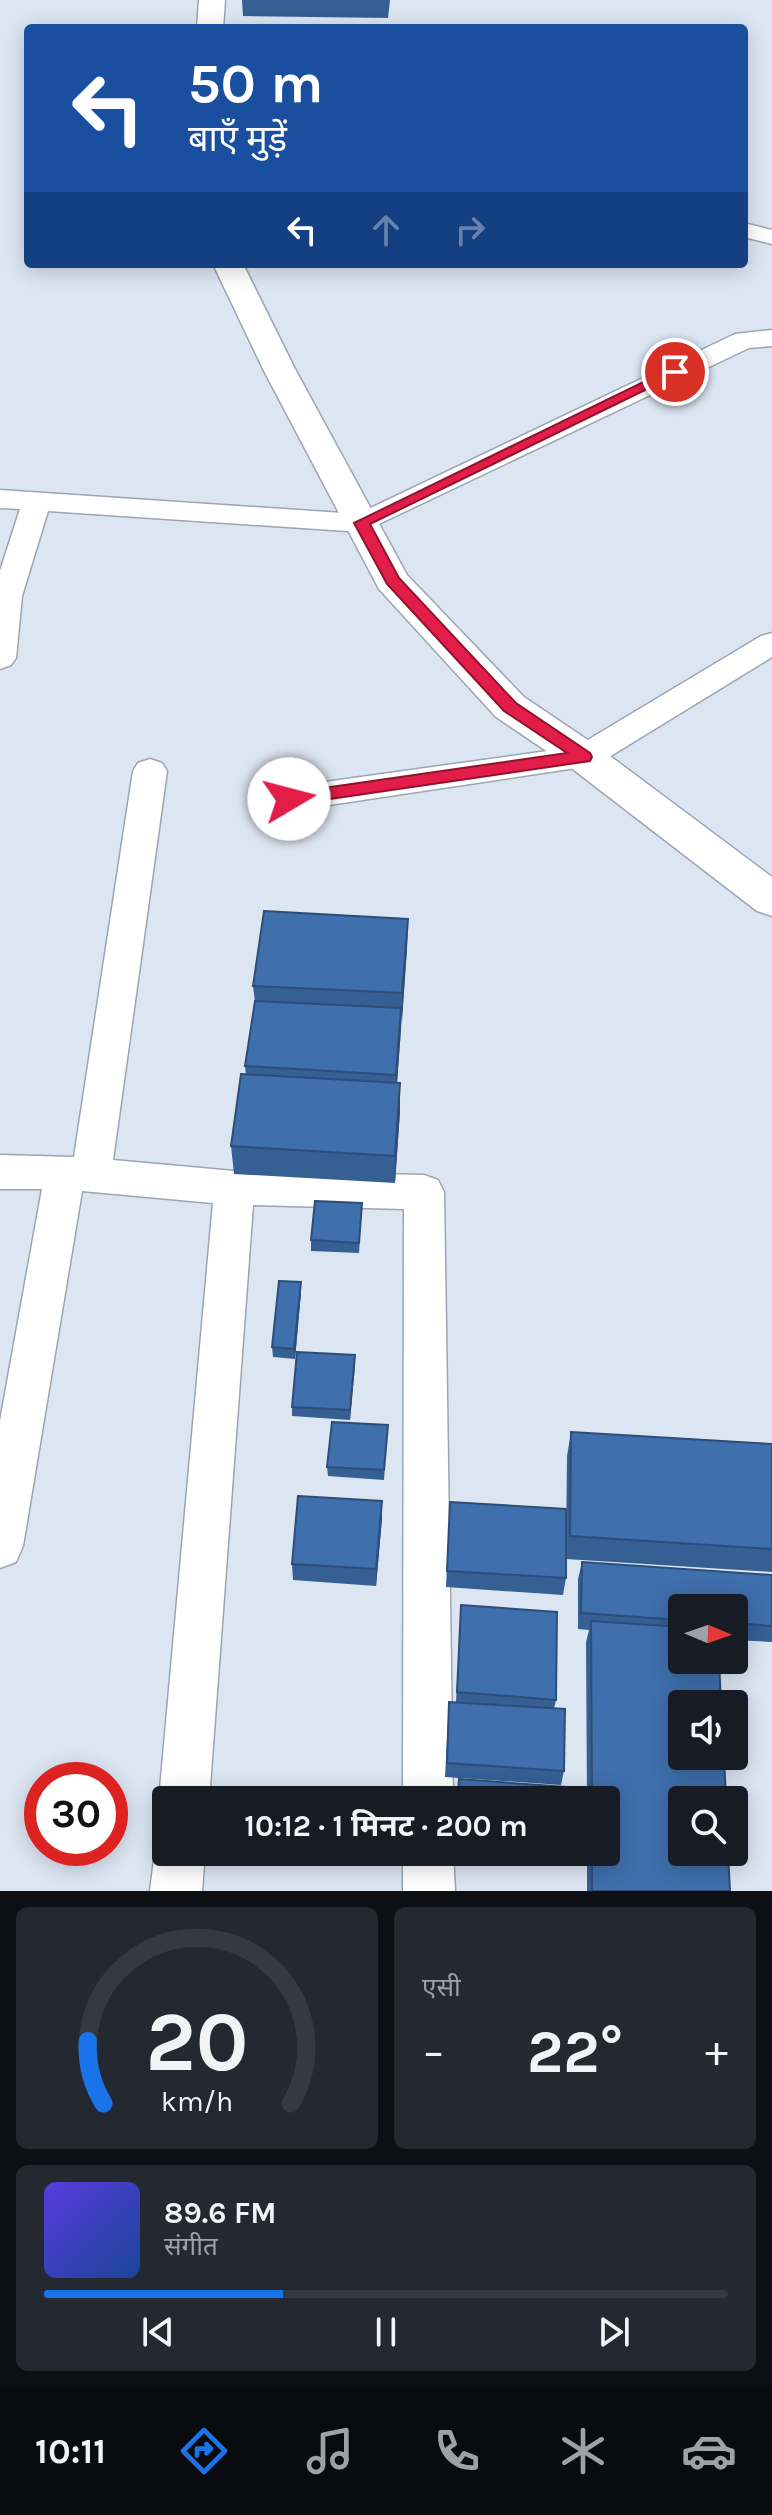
<!DOCTYPE html>
<html lang="hi">
<meta charset="utf-8">
<style>
:root{--surface:#171b24;--page:#242831;--text:#f1f3f6;--muted:#9ea1a6;--line:#363941;--accent:#1a73e8}
body{margin:0;font-family:Karla,"Noto Sans Devanagari",sans-serif;background:var(--page);color:var(--text);height:100vh;display:flex;flex-direction:column;font-size:30px;white-space:nowrap}
*{box-sizing:border-box;margin:0}
p{font-size:26px;color:var(--muted)}
.icon{flex:none;width:44px;height:44px;fill:none;stroke:currentColor;stroke-width:2;stroke-linecap:round;stroke-linejoin:round}
.map{position:relative;height:1891px;overflow:hidden}
.sheet{display:flex;flex-direction:column;gap:16px;padding:16px;background:#0d0f14;flex:1}
.sheet>*{flex:none}
.hud{position:absolute;left:24px;top:24px;width:724px;height:244px;border-radius:8px;box-shadow:0 4px 20px #0003;background:#1a4fa0;color:#fff;overflow:hidden}
.needle{width:52px;rotate:92deg}
.tools{position:absolute;left:668px;top:1594px;display:grid;gap:16px}
.tools a{display:grid;place-items:center;width:80px;height:80px;border-radius:8px;background:var(--surface);box-shadow:0 4px 20px #0003;font-size:40px}
.speed{position:absolute;left:24px;top:1762px;display:flex;gap:16px;font-size:40px;font-weight:700;text-align:center}
.speed>*{display:grid;place-content:center;width:104px;height:104px;border-radius:50%;background:var(--surface);box-shadow:0 4px 20px #0003;line-height:1}
.speed .limit{border:12px solid #d22;background:#fff;color:#111}
.pin{position:absolute;display:grid;place-items:center;width:68px;height:68px;color:#fff;margin:-34px;border:4px solid #fff;border-radius:50%;box-shadow:0 2px 8px #0007}
.me{position:absolute;width:88px;margin:-44px;rotate:82deg;stroke-linejoin:round;filter:drop-shadow(0 0 6px #0008)}
.turn{display:flex;align-items:center;gap:28px;height:168px;padding:0 32px;font-size:36px}
.turn .icon{width:104px;height:104px;stroke-width:2.5}
.turn b{display:block;font-size:56px;line-height:68px}
.lanes{display:flex;align-items:center;height:76px;padding:0 32px;background:#0003;justify-content:center;gap:40px;direction:ltr}
.lanes .off{opacity:.35}
.big{font-size:60px;font-weight:700;line-height:1.1}
.sheet .widget{flex:1;display:flex;flex-direction:column;justify-content:center;gap:12px;min-width:0;padding:0 28px;border-radius:12px;background:var(--page)}
.sheet .dial{align-items:center;gap:0}
.dial svg{height:208px;overflow:visible;fill:none;stroke:var(--line);stroke-width:7;stroke-linecap:round;text-anchor:middle}
.dial text{fill:var(--text);stroke:none}
.song{display:flex;align-items:center;gap:24px}
.cover{width:96px;height:96px;border-radius:12px;background:linear-gradient(135deg,hsl(250 70% 55%),hsl(220 70% 35%))}
.played{height:8px;border-radius:4px;background:linear-gradient(90deg,var(--accent) 35%,var(--line) 35%)}
.keys{display:flex;justify-content:space-around;direction:ltr}
.heat{display:flex;justify-content:space-between;align-items:center;font-size:44px;direction:ltr}
.sheet .tiles{flex:1;display:grid;gap:16px;grid-template-columns:1fr 1fr}
.widget:last-child{grid-column:span 2}
.trip{position:absolute;left:152px;top:1786px;width:468px;height:80px;border-radius:8px;background:var(--surface);box-shadow:0 4px 20px #0003;font-weight:700;line-height:80px;text-align:center}
.tab-bar{display:flex;height:128px;justify-content:space-around;align-items:center;background:#090b0e;color:var(--muted)}
.tab-bar .icon{width:56px;height:56px}
.tab-bar .selected{color:var(--accent)}
.tab-bar b{font-size:36px;color:var(--text)}
.map>svg:first-child{display:block}
.lines{fill:none;stroke-linecap:round;stroke-linejoin:round}
.street-casing{stroke:#9ca5b1;stroke-width:3}
.secondary-casing{stroke:#9ca5b1;stroke-width:3}
.street{fill:#fff;fill-rule:evenodd}
.secondary{fill:#fff;fill-rule:evenodd}
.wall{fill:#365f94}
.shaded-wall{fill:#2c4e78}
.building{fill:#3f6fac;stroke:#2c4e78;stroke-width:2}
.route{fill:#e11d48;stroke:#92132f;stroke-width:2}
</style>
<div class="map">
<svg width="772" height="1891" viewBox="0 0 772 1891">
<rect width="100%" height="100%" fill="#dce6f3"/>
<g class="lines">
<g class="street-casing">
<g id="street">
<polygon points="744,223 772,230 772,244 744,237"/>
<polygon points="772,330 772,346 749,348 362,532 48,511 22,596 16,658 11,665 0,669 0,571 20,509 0,508 0,490 358,514 735,334"/>
<polygon points="772,633 772,657 596,765 289,811 277,808 272,799 277,790 289,787 576,747 761,636"/>
<polygon points="150,759 162,763 167,771 113,1160 234,1171 424,1175 438,1180 444,1192 453,1800 403,1800 404,1209 253,1205 209,1800 166,1800 166,1816 159,1800 213,1203 82,1191 23,1546 16,1562 0,1568 0,1421 42,1189 0,1189 0,1155 74,1157 133,771 138,763"/>
<polygon points="166,1833 166,1852 205,1852 202,1891 150,1891 155,1852 162,1834"/>
<polygon points="403,1852 453,1852 455,1891 403,1891"/>
</g>
</g>
<g class="secondary-casing">
<g id="secondary">
<polygon points="199,0 225,0 223,28 197,28"/>
<polygon points="213,264 243,264 295,369 407,575 524,697 598,747 772,877 772,916 757,911 570,767 496,717 379,589 263,369"/>
</g>
</g>
<use href="#street" class="street"/>
<use href="#secondary" class="secondary"/>
</g>
<g class="wall">
<polygon points="242,0 390,0 388,18 243,16"/>
<polygon points="408,919 407,948 397,1083 400,1111 395,1183 234,1174 231,1146 246,1075 245,1066 255,1002 253,986"/>
<polygon points="362,1203 359,1253 311,1251 311,1240"/>
<polygon points="301,1292 295,1359 273,1357 272,1347"/>
<polygon points="355,1355 350,1420 292,1416 292,1407"/>
<polygon points="388,1425 384,1480 328,1476 327,1467"/>
<polygon points="571,1432 772,1444 772,1572 566,1559 566,1578 563,1595 446,1587 450,1502 566,1546 567,1456"/>
<polygon points="382,1518 376,1586 293,1580 292,1564"/>
<polygon points="582,1562 772,1575 772,1642 734,1640 734,1608 682,1608 682,1660 730,1891 587,1891 587,1852 606,1852 606,1800 587,1800 586,1642 589,1630 578,1629 578,1579"/>
<polygon points="460,1621 556,1700 554,1709 564,1771 561,1785 445,1777 449,1702 456,1702"/>
<polygon points="455,1852 565,1852 562,1862 455,1854"/>
</g>
<g class="shaded-wall">
<polygon points="408,919 407,948 402,1022 402,993"/>
<polygon points="401,1008 401,1029 396,1096 396,1075"/>
<polygon points="400,1083 400,1111 395,1183 395,1156"/>
<polygon points="301,1282 301,1292 295,1359 294,1349"/>
<polygon points="355,1355 355,1365 350,1420 350,1410"/>
<polygon points="382,1501 382,1518 376,1586 376,1569"/>
</g>
<g class="building">
<polygon points="264,911 408,919 402,993 253,986"/>
<polygon points="255,1001 401,1008 396,1075 245,1066"/>
<polygon points="241,1074 400,1083 395,1156 231,1146"/>
<polygon points="315,1201 362,1203 359,1243 311,1240"/>
<polygon points="279,1281 301,1282 294,1349 272,1347"/>
<polygon points="297,1352 355,1355 350,1410 292,1407"/>
<polygon points="332,1422 388,1425 384,1470 327,1467"/>
<polygon points="571,1432 772,1444 772,1549 570,1536"/>
<polygon points="298,1496 382,1501 376,1569 292,1564"/>
<polygon points="450,1502 566,1509 566,1578 447,1571"/>
<polygon points="582,1562 772,1575 772,1626 734,1623 734,1608 682,1608 682,1620 581,1613"/>
<polygon points="461,1605 557,1612 556,1700 457,1692"/>
<polygon points="591,1621 682,1627 682,1660 719,1660 721,1704 682,1704 682,1756 724,1756 726,1800 682,1800 682,1852 728,1852 730,1891 592,1891 592,1852 606,1852 606,1800 592,1800"/>
<polygon points="449,1702 565,1709 564,1771 447,1763"/>
<polygon points="459,1779 566,1787 566,1800 458,1800"/>
</g>
<polygon class="route" points="670,369 682,372 370,524 399,578 516,703 590,753 592,757 590,761 289,805 283,804 280,799 283,795 289,793 567,753 504,711 387,584 354,523"/>
</svg>
<div class="tools">
<a><svg class="needle" viewBox="-14 -14 28 28"><path d="M0-13l5 13h-10z" fill="#e53935"/><path d="M0 13l5-13h-10z" fill="#9ea1a6"/></svg></a>
<a><svg class="icon" aria-label="sound" viewBox="0 0 24 24"><path d="M4 9h4l5-4v14l-5-4H4zM17 9q2 3 0 6"/></svg></a>
<a><svg class="icon" aria-label="search" viewBox="0 0 24 24"><circle cx="10" cy="10" r="6"/><path d="M15 15l6 6"/></svg></a>
</div>
<div class="speed"><div class="limit">30</div></div>
<div class="pin" style="left:675px;top:372px;background:#d93025"><svg class="icon" aria-label="arrive" viewBox="0 0 24 24"><path d="M6 21V4h12l-3 4 3 4H6"/></svg></div>
<svg class="me" style="left:289px;top:799px" viewBox="-20 -20 40 40"><circle r="19" fill="#fff"/><path d="M0-13L10 11 0 6-10 11z" fill="#e11d48"/></svg>
<div class="trip">10:12 · 1 मिनट · 200 m</div>
<div class="hud">
<div class="turn"><svg class="icon" aria-label="left" viewBox="0 0 24 24"><path d="M17 20v-9H6M10 6l-5 5 5 5"/></svg><div><b>50 m</b>बाएँ मुड़ें</div></div>
<div class="lanes"><svg class="icon" aria-label="left" viewBox="0 0 24 24"><path d="M17 20v-9H6M10 6l-5 5 5 5"/></svg><svg class="icon off" aria-label="ahead" viewBox="0 0 24 24"><path d="M12 20V5M6 11l6-6 6 6"/></svg><svg class="icon off" aria-label="right" viewBox="0 0 24 24"><path d="M7 20v-9h11M14 6l5 5-5 5"/></svg></div>
</div>
</div>
<section class="sheet">
<div class="tiles">
<div class="widget dial"><svg viewBox="0 0 100 80">
<path d="M14 69A42 42 0 1 1 86 69"/>
<path d="M14 69A42 42 0 0 1 8 45" stroke="#1a73e8"/>
<text x="50" y="56" font-size="32" font-weight="700">20</text>
<text x="50" y="72" font-size="11">km/h</text>
</svg></div>
<div class="widget"><p>एसी</p>
<div class="heat"><a>−</a><b class="big">22°</b><a>+</a></div>
</div>
<div class="widget">
<div class="song"><i class="cover"></i><div><b>89.6 FM</b><p>संगीत</p></div></div>
<div class="played"></div>
<div class="keys"><svg class="icon" aria-label="previous" viewBox="0 0 24 24"><path d="M18 5L8 12l10 7zM5 5v14"/></svg><svg class="icon" aria-label="pause" viewBox="0 0 24 24"><path d="M8 5v14M16 5v14"/></svg><svg class="icon" aria-label="next" viewBox="0 0 24 24"><path d="M6 5l10 7-10 7zM19 5v14"/></svg></div>
</div>
</div>
</section>
<nav class="tab-bar">
<b>10:11</b>
<svg class="icon selected" aria-label="directions" viewBox="0 0 24 24"><path d="M12 3l9 9-9 9-9-9zM9 14v-3h6M13 9l2 2-2 2"/></svg>
<svg class="icon" aria-label="music" viewBox="0 0 24 24"><path d="M9 18V5l10-2v13"/><circle cx="6" cy="18" r="3"/><circle cx="16" cy="16" r="3"/></svg>
<svg class="icon" aria-label="phone" viewBox="0 0 24 24"><path d="M5 4h4l2 5-3 2q2 4 5 5l2-3 5 2v4C11 20 4 13 5 4z"/></svg>
<svg class="icon" aria-label="climate" viewBox="0 0 24 24"><path d="M12 3v18M4 7l16 10M4 17L20 7"/></svg>
<svg class="icon" aria-label="car" viewBox="0 0 24 24"><path d="M5 17H2v-5l4-1 3-4h7l3 4 3 1v5h-3M9 17h6M6 11h13"/><circle cx="7" cy="17" r="2"/><circle cx="17" cy="17" r="2"/></svg>
</nav>
